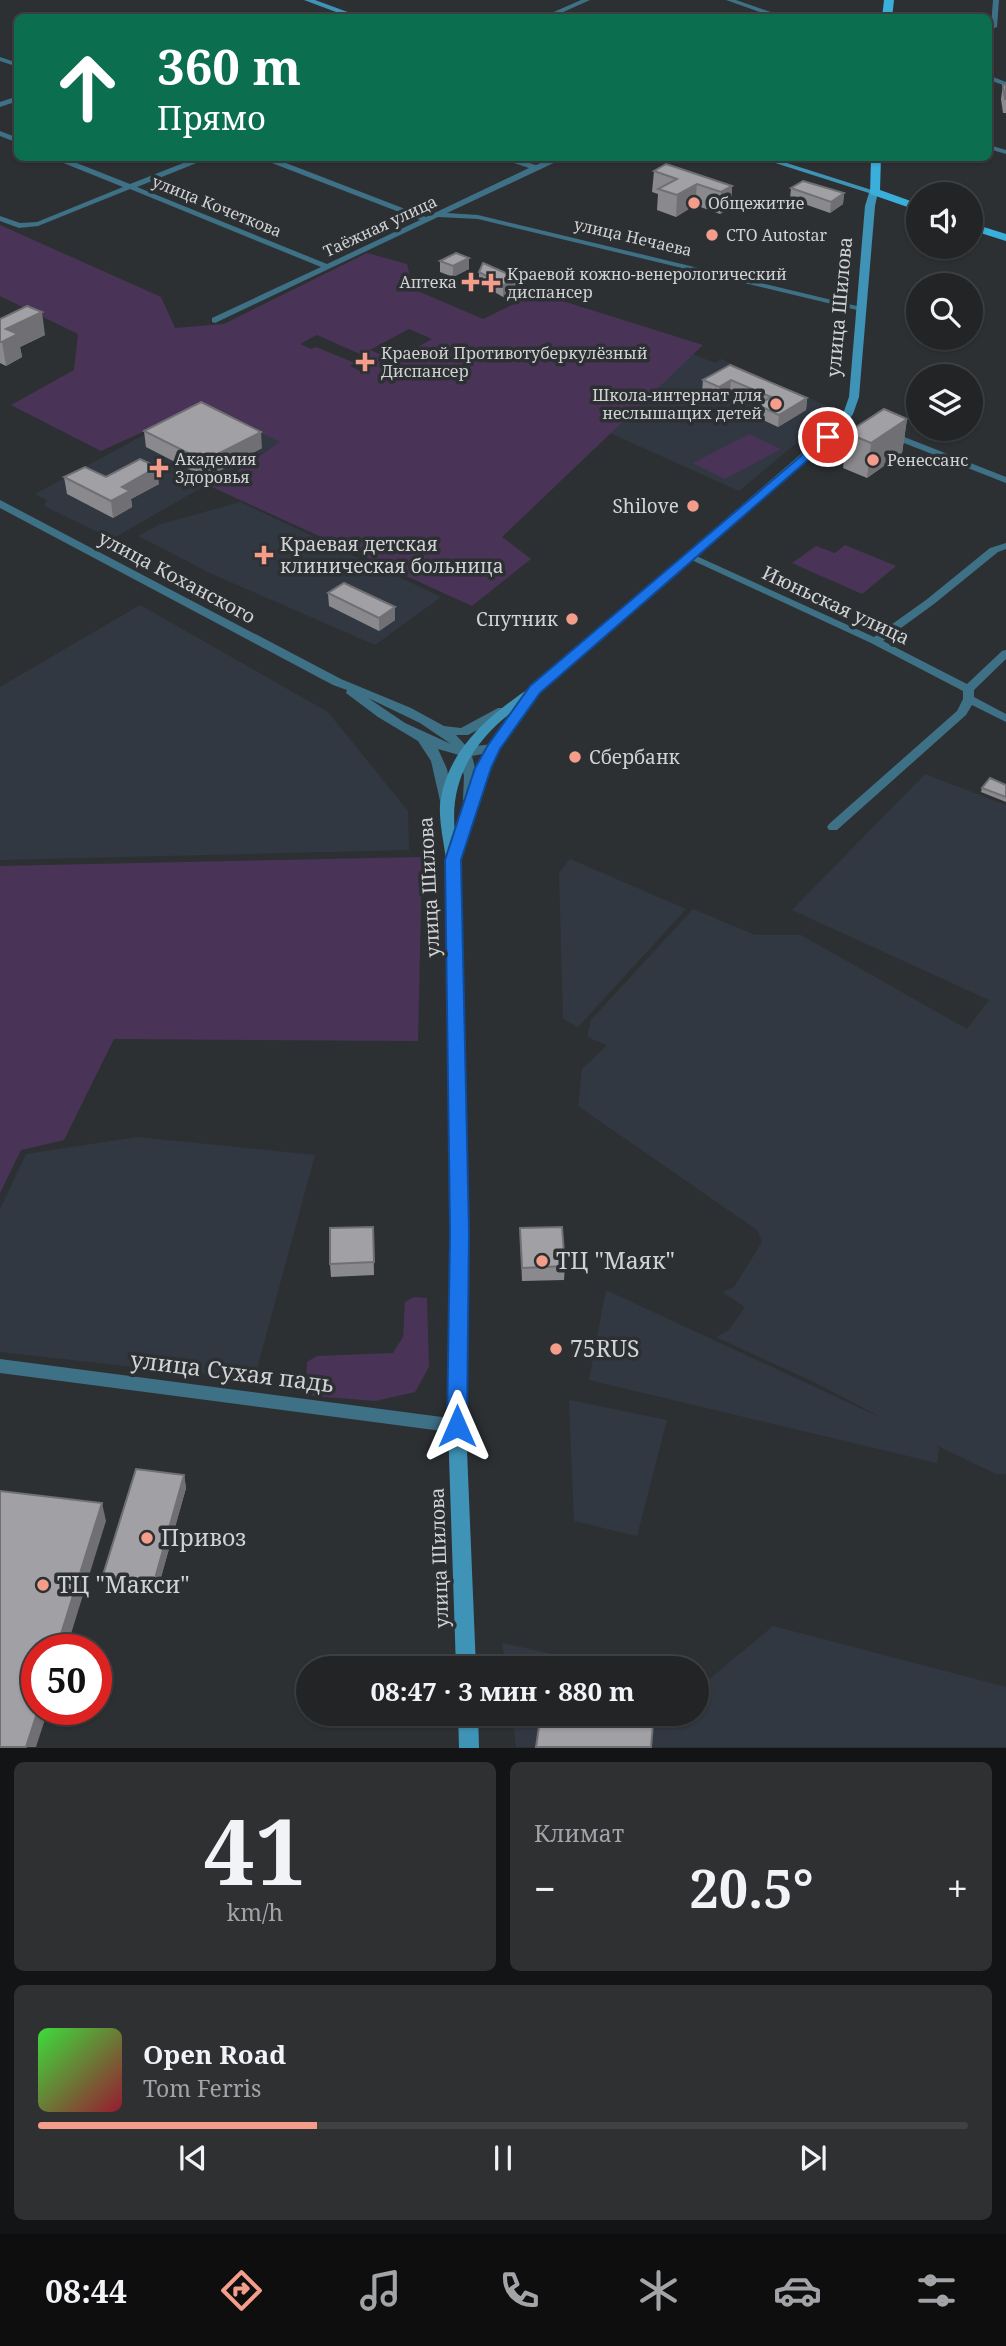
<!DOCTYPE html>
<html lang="ru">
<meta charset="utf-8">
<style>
:root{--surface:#222426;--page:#2e3032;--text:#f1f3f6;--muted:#a2a4a7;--line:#3f4143;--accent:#f49d8b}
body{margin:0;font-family:"Noto Serif",serif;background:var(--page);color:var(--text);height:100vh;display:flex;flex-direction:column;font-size:26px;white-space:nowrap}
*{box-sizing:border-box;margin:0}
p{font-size:23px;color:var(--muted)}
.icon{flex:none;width:38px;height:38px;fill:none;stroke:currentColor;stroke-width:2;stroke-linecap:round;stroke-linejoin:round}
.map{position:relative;height:1748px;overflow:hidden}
.details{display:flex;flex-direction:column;gap:14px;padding:14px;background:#131415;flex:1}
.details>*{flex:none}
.guide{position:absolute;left:14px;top:14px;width:978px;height:147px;border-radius:10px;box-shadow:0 2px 5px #0004,0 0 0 2px var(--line);background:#0b6e4f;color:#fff;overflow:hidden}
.buttons{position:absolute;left:906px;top:182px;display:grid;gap:14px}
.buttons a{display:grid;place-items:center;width:77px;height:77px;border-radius:50%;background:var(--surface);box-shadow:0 2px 5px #0004,0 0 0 2px var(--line);font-size:35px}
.speed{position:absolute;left:21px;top:1634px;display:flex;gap:14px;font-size:35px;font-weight:700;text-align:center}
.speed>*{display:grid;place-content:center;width:91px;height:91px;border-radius:50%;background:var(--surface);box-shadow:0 2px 5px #0004,0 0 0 2px var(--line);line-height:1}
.speed .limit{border:10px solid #d22;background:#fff;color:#111}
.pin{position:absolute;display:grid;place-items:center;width:60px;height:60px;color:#fff;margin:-30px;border:4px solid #fff;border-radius:50%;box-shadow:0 2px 7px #0007}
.me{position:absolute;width:77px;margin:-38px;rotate:0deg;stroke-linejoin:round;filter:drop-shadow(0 0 5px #0008)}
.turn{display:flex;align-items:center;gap:24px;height:147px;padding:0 28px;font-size:32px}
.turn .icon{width:91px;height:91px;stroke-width:2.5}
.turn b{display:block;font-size:49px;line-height:60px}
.big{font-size:52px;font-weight:700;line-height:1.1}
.details .tile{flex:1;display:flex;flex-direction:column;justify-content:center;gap:10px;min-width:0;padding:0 24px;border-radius:10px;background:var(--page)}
.details .dial{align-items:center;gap:0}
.dial b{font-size:91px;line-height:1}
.song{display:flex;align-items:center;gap:21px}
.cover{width:84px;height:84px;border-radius:10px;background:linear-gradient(135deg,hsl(120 70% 55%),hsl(350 70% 35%))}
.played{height:7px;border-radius:4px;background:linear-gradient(90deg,var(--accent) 30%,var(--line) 30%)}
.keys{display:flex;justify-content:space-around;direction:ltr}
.heat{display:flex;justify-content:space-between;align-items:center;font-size:38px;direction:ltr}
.details .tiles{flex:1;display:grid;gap:14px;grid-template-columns:1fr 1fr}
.tile:last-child{grid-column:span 2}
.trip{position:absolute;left:296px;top:1656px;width:413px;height:70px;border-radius:35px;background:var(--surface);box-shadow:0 2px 5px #0004,0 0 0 2px var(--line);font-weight:700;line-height:70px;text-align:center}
.tab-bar{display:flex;height:112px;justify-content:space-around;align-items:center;background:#0e0e0f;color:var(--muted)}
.tab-bar .icon{width:49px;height:49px}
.tab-bar .current{color:var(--accent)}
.tab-bar b{font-size:32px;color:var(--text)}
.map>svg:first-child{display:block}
.built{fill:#323841}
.green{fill:#493457;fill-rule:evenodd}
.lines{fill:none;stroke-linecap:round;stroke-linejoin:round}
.minor{fill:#3e7086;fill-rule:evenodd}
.tertiary{fill:#3e7086;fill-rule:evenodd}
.secondary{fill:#3f93b6;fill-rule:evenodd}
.primary{fill:#3aafdc;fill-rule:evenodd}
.wall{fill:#8a8a8e}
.shaded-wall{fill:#707074}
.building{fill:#a0a0a5;stroke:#707074;stroke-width:2}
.route{fill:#1a73e8;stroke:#114b97;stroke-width:2}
.poi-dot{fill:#f49d8b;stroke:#2d3033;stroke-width:2.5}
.labels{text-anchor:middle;stroke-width:7;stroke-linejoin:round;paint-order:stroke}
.far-poi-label{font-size:16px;fill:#d1d2d4;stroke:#2d3033;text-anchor:start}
.far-street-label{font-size:16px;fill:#d1d2d4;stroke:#2d3033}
.street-label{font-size:19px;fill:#d1d2d4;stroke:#2d3033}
.poi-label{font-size:19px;fill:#d1d2d4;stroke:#2d3033;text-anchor:end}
.near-poi-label{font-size:23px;fill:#d1d2d4;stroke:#2d3033;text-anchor:start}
.near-street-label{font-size:23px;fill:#d1d2d4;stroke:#2d3033}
</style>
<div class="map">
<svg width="1006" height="1748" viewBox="0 0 1006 1748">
<rect width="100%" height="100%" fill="#2d3033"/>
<g class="built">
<polygon points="683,350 715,363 721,359 836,410 739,491 601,429"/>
<polygon points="201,404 281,442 112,539 44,506 47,500 35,494"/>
<polygon points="240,502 441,597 375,645 212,574 138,536 158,525"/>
<polygon points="140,605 328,712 408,811 409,850 0,860 0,687"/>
<polygon points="925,774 1006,805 1006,1474 996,1474 936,1445 939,1448 937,1463 589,1380 606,1290 888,1421 820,1385 716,1337 729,1330 745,1307 722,1292 734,1287 762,1242 757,1230 578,1106 582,1069 607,1045 587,1037 591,1020 693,909 755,935 801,935 967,1029 989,1000 792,910"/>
<polygon points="570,859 686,909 578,1027 563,1019 559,873"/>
<polygon points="137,1137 315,1155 256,1372 224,1377 0,1352 0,1209 26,1154"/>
<polygon points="569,1400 667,1420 637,1536 574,1521"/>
<polygon points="773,1626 1006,1687 1006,1747 516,1747 512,1713 696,1713 697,1685 701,1686"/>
<polygon points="502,1643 615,1668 506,1668"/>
</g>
<g class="green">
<path d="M 0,225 L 161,297 L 175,328 L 224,324 L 367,253 L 407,264 L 413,289 L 483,319 L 537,293 L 703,345 L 502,537 L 531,559 L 472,606 L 212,487 L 280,442 L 202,405 L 101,451 L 11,405 L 74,370 L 78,334 L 0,296 ZM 409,329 L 432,339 L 394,360 L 370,350 ZM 317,335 L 378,362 L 378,363 L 362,372 L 350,366 L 355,363 L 316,347 L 311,349 L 300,344 Z"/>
<polygon points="749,434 781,449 725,479 693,463"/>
<polygon points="845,545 896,566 862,594 792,563 816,546 835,553"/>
<polygon points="422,857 418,1041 114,1039 64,1140 21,1150 0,1193 0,866"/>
<polygon points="414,1297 427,1298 429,1367 415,1392 375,1401 313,1396 306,1385 307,1362 317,1356 393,1353 403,1337 405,1302"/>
</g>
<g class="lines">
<g class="minor">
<polygon points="581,0 590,0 550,18 540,18"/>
<polygon points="726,0 736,0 788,18 777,18"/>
<polygon points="993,0 999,0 997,27 992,29 994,54 993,77 1006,82 1006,86 989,80 989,26 991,26"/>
<polygon points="0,57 18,63 18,67 0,61"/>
<polygon points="18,96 18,101 0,107 0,102"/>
<polygon points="0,131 18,138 18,143 0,136"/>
<polygon points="989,145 1006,150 1006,154 989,149"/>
<polygon points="56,158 64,158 130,184 196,158 204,158 204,160 137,187 327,264 420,220 264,160 264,158 273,158 426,217 529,168 505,160 505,158 514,158 536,165 552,158 560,158 560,160 447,213 478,215 865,308 861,311 478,219 438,217 215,323 212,322 212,318 321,267 130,189 38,226 19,228 0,221 0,216 20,223 37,222 123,187 56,160"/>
<polygon points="840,423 871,428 876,431 871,434 837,428 835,426"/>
<polygon points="889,431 1006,477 1006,483 886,436 884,434"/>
<polygon points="1006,543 1006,549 998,552 934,604 883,641 967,684 1002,651 1006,650 1006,659 974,690 974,697 1006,714 1006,722 972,705 966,715 837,830 829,830 827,827 829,824 957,711 963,699 963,691 871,643 683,556 688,553 692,554 874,637 926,600 990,548"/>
<polygon points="0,1359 457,1419 463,1421 465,1426 463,1431 457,1433 0,1373"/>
</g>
<path class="tertiary" d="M 0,500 L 341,679 L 411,708 L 444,726 L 461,728 L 498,708 L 508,708 L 509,711 L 508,714 L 468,735 L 456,735 L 467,747 L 493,744 L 500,748 L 498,751 L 472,756 L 477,776 L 477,800 L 470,804 L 463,800 L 464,776 L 459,755 L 438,749 L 447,769 L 453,802 L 451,805 L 441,805 L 431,761 L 418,741 L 378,717 L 346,693 L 347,690 L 333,685 L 0,508 ZM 368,698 L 420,723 L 451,744 L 405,723 Z"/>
<g class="secondary">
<polygon points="304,0 315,0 364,18 352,18"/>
<path d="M 760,158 L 771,158 L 878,192 L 875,206 L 859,397 L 853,414 L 844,428 L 536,695 L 499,749 L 490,768 L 460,857 L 469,1284 L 466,1426 L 476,1668 L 456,1668 L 448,1426 L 451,1284 L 446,860 C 444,842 439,823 440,805 C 446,751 488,716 531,687 L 836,424 L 843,414 L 849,397 L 865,206 L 869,193 ZM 512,712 L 486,748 L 476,768 L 455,832 C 449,781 473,742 512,712 Z"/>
<polygon points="458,1713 478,1713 479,1748 459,1748"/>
</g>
<g class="primary">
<polygon points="884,0 894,0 892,18 882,18"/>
<polygon points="871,158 881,158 880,190 919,204 919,211 870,194"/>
<polygon points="971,223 1006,234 1006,241 971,230"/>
</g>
</g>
<g class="wall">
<polygon points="1003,85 1006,85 1006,113 1003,113 1001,99"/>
<polygon points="654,171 732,186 731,207 720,214 695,205 676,217 657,210 658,194 652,192"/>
<polygon points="791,188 844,193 843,204 830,213 790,199"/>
<polygon points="469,258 469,269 453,277 440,272 440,261"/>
<polygon points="479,272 517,289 503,297 479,283"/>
<polygon points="0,319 45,335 20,347 22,357 6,366 0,363"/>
<polygon points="730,365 807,398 806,410 778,427 757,417 758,405 759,405 730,392 718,399 702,392 703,380"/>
<polygon points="907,419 902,453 867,478 843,468 847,433"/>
<polygon points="144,431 262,448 206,478 146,447"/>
<polygon points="64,477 159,484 131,499 132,507 113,518 67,494"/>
<polygon points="328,593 395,607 395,620 379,631 329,606"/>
<polygon points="1006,785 1006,802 981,792 982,788"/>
<polygon points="373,1227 374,1275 331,1277 330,1264"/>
<polygon points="520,1228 565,1266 564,1280 522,1281"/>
<polygon points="184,1475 186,1488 156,1595 107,1588 103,1575"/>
</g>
<g class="shaded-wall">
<polygon points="697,184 695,205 676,217 677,195"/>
<polygon points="732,186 731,207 720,214 721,192"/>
<polygon points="844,193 843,204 830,213 831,202"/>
<polygon points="469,258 469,269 453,277 453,266"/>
<polygon points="517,278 517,289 503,297 503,285"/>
<polygon points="42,312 45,335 20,347 22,357 6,366 2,342 6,329"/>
<polygon points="731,380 730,392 718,399 719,387"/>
<polygon points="807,398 806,410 778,427 779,415"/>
<polygon points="907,419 902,453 867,478 871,443"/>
<polygon points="261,432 262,448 206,478 204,461"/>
<polygon points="157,467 159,484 131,499 132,507 113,518 111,501 122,487"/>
<polygon points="395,607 395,620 379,631 379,618"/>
<polygon points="184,1475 186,1488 156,1595 154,1582"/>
<polygon points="102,1503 106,1521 66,1650 56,1650"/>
<polygon points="38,1710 48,1710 36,1747 26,1747"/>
</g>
<g class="building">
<polygon points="1003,85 1006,85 1006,99 1005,99"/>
<polygon points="666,164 732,186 721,192 697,184 677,195 658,189 677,179 654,171"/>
<polygon points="803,181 844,193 831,202 791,188"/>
<polygon points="456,253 469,258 453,266 440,261"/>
<polygon points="483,263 517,278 503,285 479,272"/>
<polygon points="27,306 42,312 6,329 18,334 2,342 0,342 0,319"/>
<polygon points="730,365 807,398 779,415 758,405 771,397 731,380 719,387 703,380"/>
<polygon points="201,402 261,432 204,461 144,431"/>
<polygon points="884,409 907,419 871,443 847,433"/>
<polygon points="140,459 157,467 122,487 130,491 111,501 64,477 85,467 106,477"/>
<polygon points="344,583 395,607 379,618 328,593"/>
<polygon points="990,778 1006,785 1006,797 982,788"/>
<polygon points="373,1227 374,1262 330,1264 330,1228"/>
<polygon points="562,1227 565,1266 522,1268 520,1228"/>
<polygon points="136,1469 184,1475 154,1582 103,1575"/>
<polygon points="0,1491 102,1503 56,1650 37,1650 37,1710 38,1710 26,1747 0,1747"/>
<polygon points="549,1659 611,1668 547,1668"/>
<polygon points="541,1713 654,1713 651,1747 536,1747"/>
</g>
<polygon class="route" points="828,433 834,437 832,439 540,693 500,749 491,768 461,860 469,1232 467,1426 464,1432 457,1435 450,1432 447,1426 450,1232 445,860 475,768 488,745 530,686"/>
<g class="poi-dot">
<circle cx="694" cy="203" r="7"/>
<circle cx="712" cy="235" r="7"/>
<path d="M467.5 271.5h7v7h7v7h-7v7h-7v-7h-7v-7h7z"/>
<path d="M487.5 272.5h7v7h7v7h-7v7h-7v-7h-7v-7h7z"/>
<path d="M361.5 351.5h7v7h7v7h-7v7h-7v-7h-7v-7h7z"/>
<circle cx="776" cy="404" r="7"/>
<circle cx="873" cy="460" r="7"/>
<path d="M155.5 457.5h7v7h7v7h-7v7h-7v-7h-7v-7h7z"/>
<circle cx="693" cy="506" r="7"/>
<path d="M260.5 544.5h7v7h7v7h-7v7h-7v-7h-7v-7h7z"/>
<circle cx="572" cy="619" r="7"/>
<circle cx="575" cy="757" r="7"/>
<circle cx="542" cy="1261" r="7"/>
<circle cx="556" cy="1349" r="7"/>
<circle cx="147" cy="1538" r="7"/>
<circle cx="43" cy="1585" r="7"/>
</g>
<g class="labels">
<g class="far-poi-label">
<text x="708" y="209">Общежитие</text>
<text x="726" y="241">СТО Autostar</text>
<text x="507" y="280">Краевой кожно-венерологический<tspan x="507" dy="18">диспансер</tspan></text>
<text x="457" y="288" text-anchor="end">Аптека</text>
<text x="381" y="359">Краевой Противотуберкулёзный<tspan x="381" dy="18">Диспансер</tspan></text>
<text x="762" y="401" text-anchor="end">Школа-интернат для<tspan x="762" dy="18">неслышащих детей</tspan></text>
<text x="175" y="465">Академия<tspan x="175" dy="18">Здоровья</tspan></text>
<text x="887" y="466">Ренессанс</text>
</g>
<g class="far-street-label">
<text transform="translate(217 206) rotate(22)" y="6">улица Кочеткова</text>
<text transform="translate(380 226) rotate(-25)" y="6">Таёжная улица</text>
<text transform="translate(633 237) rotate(13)" y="6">улица Нечаева</text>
</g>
<g class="street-label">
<text transform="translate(839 307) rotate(-85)" y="7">улица Шилова</text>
<text transform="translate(177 577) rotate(28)" y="7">улица Коханского</text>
<text transform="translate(836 605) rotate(25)" y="7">Июньская улица</text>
<text transform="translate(429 887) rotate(-93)" y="7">улица Шилова</text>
<text transform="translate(439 1558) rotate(-92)" y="7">улица Шилова</text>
</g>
<g class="poi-label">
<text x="679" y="513">Shilove</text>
<text x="280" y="551" text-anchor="start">Краевая детская<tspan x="280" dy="22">клиническая больница</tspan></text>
<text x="558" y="626">Спутник</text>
<text x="589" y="764" text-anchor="start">Сбербанк</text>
</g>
<g class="near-poi-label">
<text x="556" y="1269">ТЦ "Маяк"</text>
<text x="570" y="1357">75RUS</text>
<text x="161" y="1546">Привоз</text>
<text x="57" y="1593">ТЦ "Макси"</text>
</g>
<g class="near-street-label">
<text transform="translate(232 1372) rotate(7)" y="8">улица Сухая падь</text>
</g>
</g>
</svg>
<div class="buttons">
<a><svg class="icon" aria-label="sound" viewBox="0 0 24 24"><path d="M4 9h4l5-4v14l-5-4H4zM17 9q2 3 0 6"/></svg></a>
<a><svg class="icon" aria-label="search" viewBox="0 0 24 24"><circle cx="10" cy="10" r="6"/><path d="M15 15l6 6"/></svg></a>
<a><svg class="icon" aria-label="layers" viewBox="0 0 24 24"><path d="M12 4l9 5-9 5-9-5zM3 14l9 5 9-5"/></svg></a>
</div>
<div class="speed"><div class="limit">50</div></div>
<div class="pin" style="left:828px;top:437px;background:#d93025"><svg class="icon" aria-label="arrive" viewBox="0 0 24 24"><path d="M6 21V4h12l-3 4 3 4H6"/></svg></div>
<svg class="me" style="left:457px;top:1426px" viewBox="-20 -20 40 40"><path d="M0-17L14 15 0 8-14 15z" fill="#1a73e8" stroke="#fff" stroke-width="4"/></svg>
<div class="trip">08:47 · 3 мин · 880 m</div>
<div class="guide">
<div class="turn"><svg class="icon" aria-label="ahead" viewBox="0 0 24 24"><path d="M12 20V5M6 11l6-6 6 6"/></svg><div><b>360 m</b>Прямо</div></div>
</div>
</div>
<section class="details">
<div class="tiles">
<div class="tile dial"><b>41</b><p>km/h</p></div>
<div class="tile"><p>Климат</p>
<div class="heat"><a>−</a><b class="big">20.5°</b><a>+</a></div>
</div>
<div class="tile">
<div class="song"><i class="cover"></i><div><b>Open Road</b><p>Tom Ferris</p></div></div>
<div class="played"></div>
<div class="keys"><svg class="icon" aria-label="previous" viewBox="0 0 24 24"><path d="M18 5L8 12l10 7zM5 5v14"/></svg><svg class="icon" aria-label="pause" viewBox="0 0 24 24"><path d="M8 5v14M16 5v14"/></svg><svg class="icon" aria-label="next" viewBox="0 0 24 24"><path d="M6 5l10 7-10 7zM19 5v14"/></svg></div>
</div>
</div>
</section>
<nav class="tab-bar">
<b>08:44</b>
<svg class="icon current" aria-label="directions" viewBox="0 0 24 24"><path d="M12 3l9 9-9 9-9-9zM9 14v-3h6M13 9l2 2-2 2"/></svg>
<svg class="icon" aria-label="music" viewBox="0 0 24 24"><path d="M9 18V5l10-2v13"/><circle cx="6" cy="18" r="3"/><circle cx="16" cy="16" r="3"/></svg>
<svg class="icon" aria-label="phone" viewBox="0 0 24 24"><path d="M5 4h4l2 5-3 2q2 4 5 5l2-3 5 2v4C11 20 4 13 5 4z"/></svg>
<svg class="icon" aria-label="climate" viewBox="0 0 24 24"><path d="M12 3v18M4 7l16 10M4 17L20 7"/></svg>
<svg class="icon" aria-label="car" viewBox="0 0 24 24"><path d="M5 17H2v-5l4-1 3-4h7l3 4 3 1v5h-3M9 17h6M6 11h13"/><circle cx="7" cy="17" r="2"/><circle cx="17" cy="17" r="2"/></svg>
<svg class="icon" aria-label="filters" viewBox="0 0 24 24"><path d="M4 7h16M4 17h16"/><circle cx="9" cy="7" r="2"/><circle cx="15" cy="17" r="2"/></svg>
</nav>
